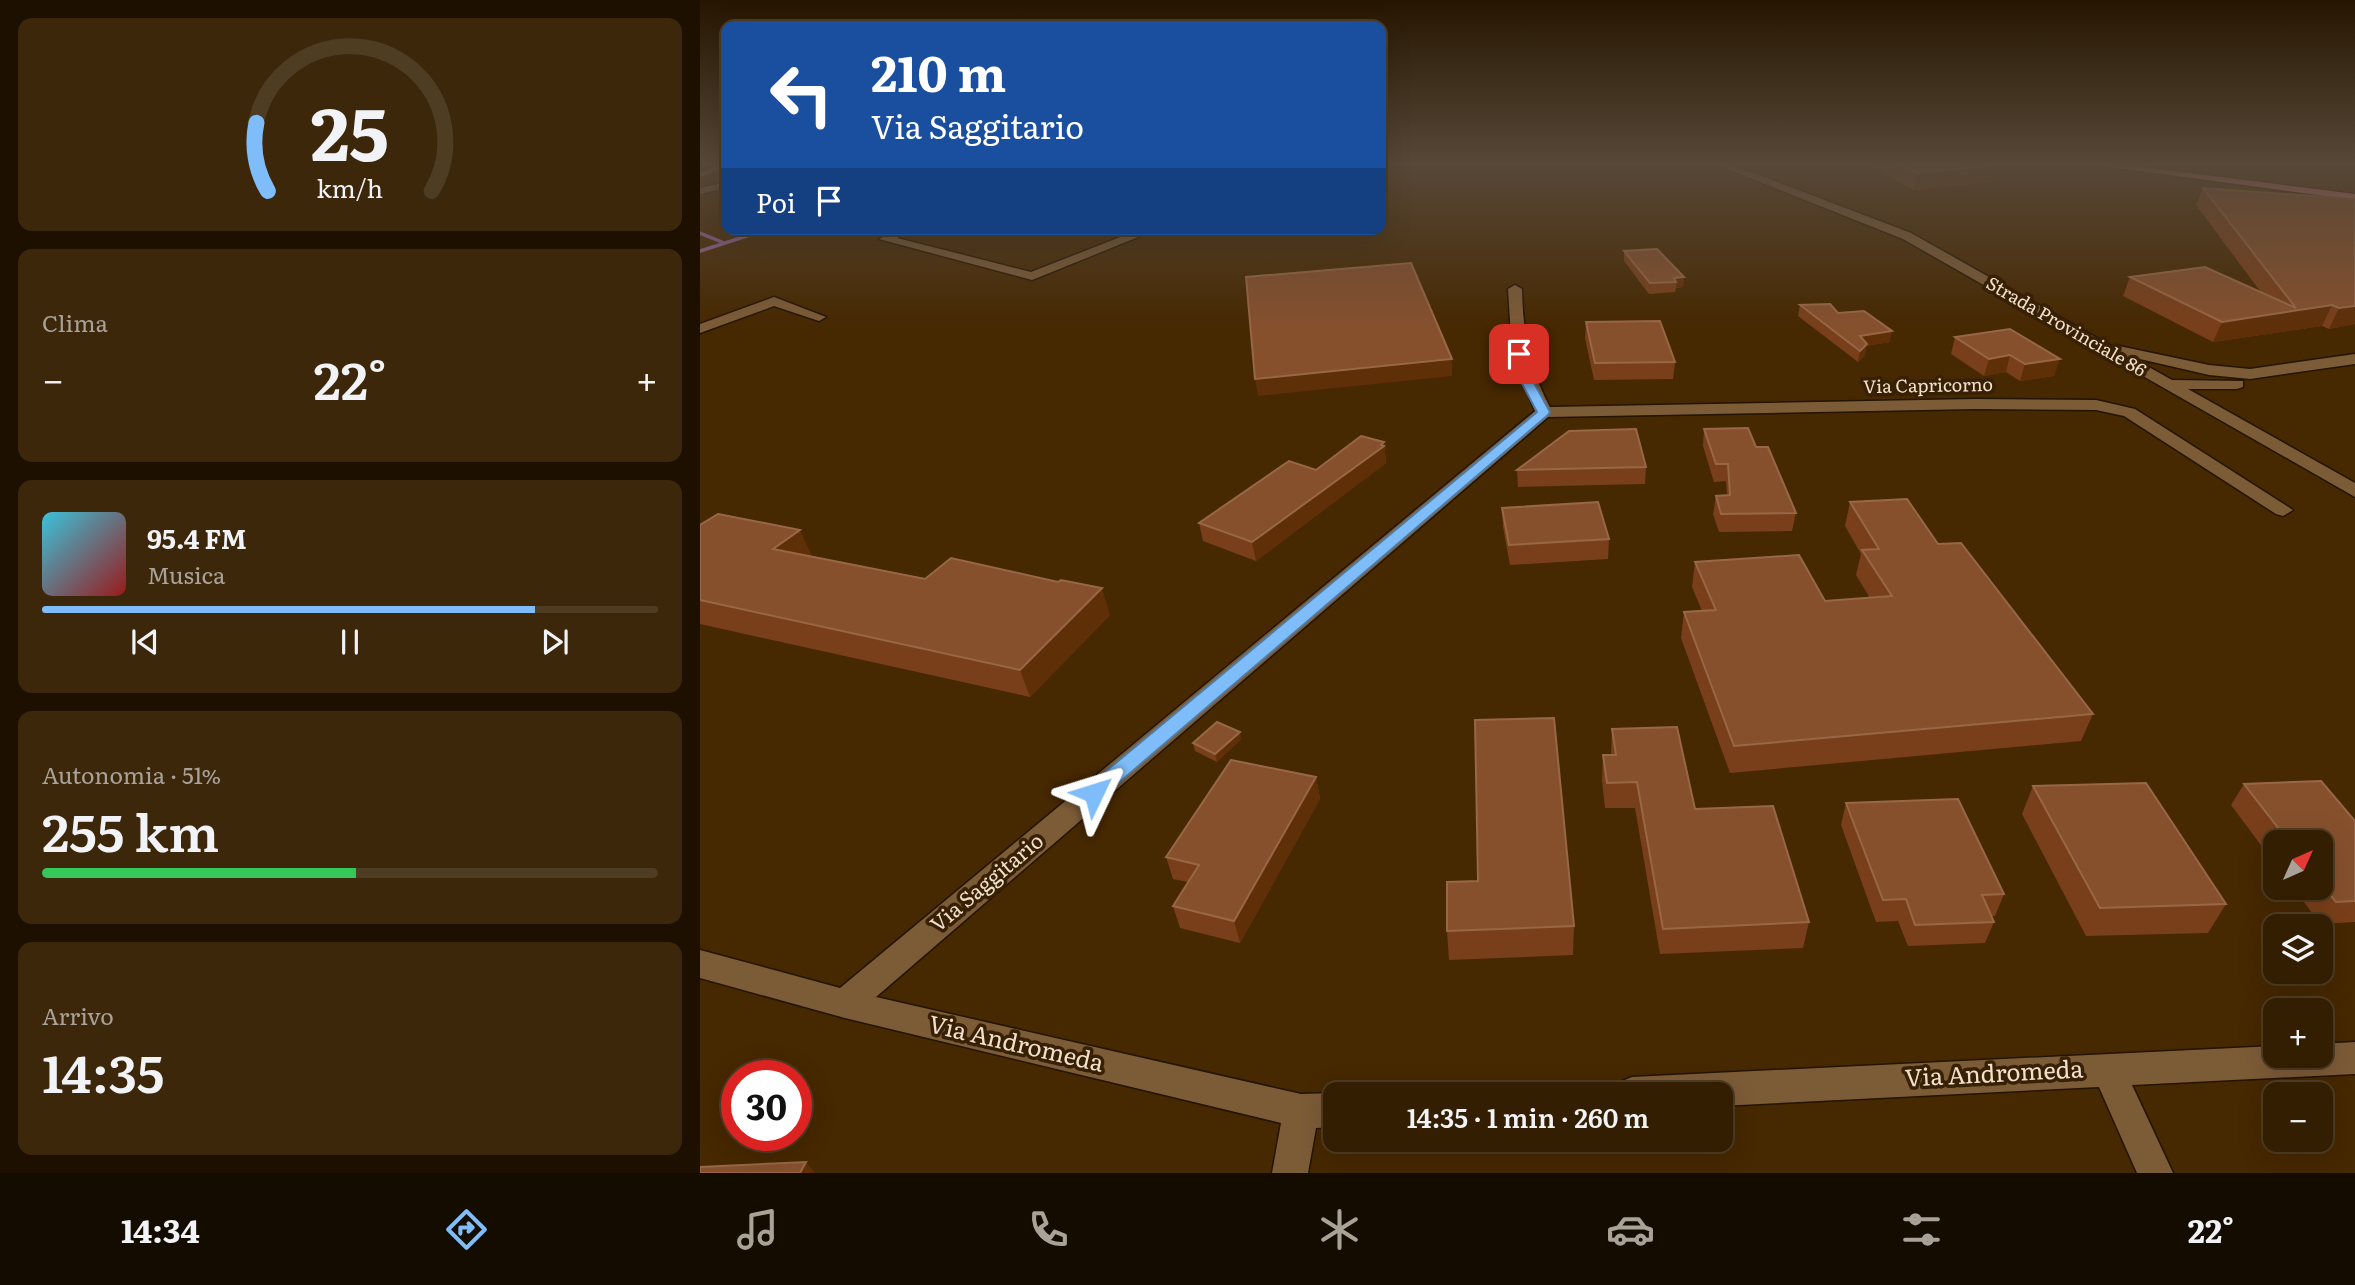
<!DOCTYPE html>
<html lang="it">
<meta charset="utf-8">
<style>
:root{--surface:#341e01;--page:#3c270b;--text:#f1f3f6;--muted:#a9a299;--line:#4e3c23;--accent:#7ebdf9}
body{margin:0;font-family:Literata,serif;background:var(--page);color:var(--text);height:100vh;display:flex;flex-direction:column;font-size:26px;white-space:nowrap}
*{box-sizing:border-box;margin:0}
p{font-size:23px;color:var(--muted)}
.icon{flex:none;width:38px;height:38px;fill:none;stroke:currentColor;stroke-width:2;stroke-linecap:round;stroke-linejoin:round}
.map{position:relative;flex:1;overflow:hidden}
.drawer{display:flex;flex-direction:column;gap:18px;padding:18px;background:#1d1001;width:700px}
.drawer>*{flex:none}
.guide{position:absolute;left:21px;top:21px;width:665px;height:214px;border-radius:14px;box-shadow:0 7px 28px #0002,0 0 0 2px var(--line);background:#1a4fa0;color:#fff;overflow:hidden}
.needle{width:46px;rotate:45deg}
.controls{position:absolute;left:1563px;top:830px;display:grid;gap:14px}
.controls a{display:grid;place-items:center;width:70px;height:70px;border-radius:14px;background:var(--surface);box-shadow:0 7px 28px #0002,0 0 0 2px var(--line);font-size:35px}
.speed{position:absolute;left:21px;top:1060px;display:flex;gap:14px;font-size:35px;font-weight:700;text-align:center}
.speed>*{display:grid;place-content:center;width:91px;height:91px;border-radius:50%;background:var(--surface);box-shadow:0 7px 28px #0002,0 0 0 2px var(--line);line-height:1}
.speed .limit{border:10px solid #d22;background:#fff;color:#111}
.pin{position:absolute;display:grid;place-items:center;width:60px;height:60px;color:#fff;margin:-30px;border-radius:14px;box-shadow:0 4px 10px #0006}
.me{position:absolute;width:77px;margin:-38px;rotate:49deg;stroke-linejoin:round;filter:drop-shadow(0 0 5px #0008)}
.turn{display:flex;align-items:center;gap:24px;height:147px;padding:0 35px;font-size:32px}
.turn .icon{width:91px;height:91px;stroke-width:2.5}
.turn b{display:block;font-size:49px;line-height:60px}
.then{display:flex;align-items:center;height:66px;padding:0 35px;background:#0003;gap:14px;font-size:26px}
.big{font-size:52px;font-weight:600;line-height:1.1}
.drawer .widget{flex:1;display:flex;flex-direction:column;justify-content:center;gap:10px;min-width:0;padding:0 24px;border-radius:14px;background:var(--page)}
.drawer .dial{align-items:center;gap:0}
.dial svg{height:182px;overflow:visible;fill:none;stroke:var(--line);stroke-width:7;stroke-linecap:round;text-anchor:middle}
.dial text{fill:var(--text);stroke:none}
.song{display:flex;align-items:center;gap:21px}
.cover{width:84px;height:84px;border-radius:10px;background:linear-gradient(135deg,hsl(190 70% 55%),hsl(0 70% 35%))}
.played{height:7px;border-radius:4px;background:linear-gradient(90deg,var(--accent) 80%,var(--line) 80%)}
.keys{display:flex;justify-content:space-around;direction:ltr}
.heat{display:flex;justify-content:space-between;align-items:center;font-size:38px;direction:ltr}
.charge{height:10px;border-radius:5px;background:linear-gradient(90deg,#34c759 51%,var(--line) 0)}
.trip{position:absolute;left:623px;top:1082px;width:410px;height:70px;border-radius:14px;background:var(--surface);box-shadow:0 7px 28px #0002,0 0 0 2px var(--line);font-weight:600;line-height:70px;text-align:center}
.menu{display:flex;height:112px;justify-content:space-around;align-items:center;background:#150c00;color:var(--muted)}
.menu .icon{width:49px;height:49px}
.menu .active{color:var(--accent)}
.menu b{font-size:32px;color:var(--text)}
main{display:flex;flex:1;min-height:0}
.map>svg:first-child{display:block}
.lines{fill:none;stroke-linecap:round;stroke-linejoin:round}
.stream{stroke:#9869ab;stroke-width:3.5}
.minor-casing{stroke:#241403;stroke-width:3}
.highway-casing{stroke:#241403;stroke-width:3}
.minor{fill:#7c5b37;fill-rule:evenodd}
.highway{fill:#d37c8d;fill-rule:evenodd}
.wall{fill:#793f1a}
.shaded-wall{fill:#5f2f08}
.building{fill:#86502d;stroke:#976746;stroke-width:2}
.route{fill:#7ebdf9;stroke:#527ba2;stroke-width:2}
.labels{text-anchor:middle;stroke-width:7;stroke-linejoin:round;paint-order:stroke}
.far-street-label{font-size:18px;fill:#f2dfcc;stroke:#372004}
.street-label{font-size:21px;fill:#f2dfcc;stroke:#372004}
.near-street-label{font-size:24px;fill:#f2dfcc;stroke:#372004}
</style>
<main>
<section class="drawer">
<div class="widget dial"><svg viewBox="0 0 100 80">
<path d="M14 69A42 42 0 1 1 86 69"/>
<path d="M14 69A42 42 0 0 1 9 39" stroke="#7ebdf9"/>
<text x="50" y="56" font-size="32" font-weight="700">25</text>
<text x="50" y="72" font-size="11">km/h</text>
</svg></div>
<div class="widget"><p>Clima</p>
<div class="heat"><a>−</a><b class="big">22°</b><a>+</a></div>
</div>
<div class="widget">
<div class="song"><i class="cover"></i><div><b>95.4 FM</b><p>Musica</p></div></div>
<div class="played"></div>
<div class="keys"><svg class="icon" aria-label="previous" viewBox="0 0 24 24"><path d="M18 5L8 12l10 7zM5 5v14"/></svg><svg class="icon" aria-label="pause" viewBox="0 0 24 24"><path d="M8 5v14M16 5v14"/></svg><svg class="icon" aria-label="next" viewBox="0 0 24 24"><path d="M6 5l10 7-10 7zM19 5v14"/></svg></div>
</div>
<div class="widget"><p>Autonomia · 51%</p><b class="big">255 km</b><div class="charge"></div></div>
<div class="widget"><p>Arrivo</p><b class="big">14:35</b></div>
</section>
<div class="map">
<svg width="1655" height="1173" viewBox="0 0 1655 1173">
<rect width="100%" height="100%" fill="#462801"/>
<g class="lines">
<g class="stream">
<polyline points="0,175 26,165"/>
<polyline points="0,233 22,242"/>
<polyline points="0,251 68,229"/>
</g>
<g class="minor-casing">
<g id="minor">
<polygon points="1015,164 1030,164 1211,233 1413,347 1419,346 1509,365 1550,369 1655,354 1655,364 1550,379 1509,375 1431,357 1472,380 1543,381 1543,387 1537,389 1488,389 1655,483 1655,497 1203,239"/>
<polygon points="26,182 26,188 0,194 0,188"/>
<polygon points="200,229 217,229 197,238 331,272 441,229 458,229 332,280 179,239"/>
<path d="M 815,285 L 822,289 C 823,333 829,368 850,407 L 1275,399 L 1396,400 L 1435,409 L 1593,510 L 1583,516 L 1576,514 L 1424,416 L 1396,410 L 1275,409 L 848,417 L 176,997 L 601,1094 L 635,1093 L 635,1127 L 616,1128 L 608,1173 L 572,1173 L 581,1123 L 145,1018 L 0,978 L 0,950 L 140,988 L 835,411 L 812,353 L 808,289 Z"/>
<polygon points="74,297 126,317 119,321 74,306 0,333 0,324"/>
<polygon points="1655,1042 1655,1074 1432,1085 1473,1173 1437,1173 1399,1087 1020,1106 1020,1094 915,1094 920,1082 932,1077 1575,1046 1575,1055 1620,1055 1620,1044"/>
</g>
</g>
<g class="highway-casing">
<polygon id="highway" points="1388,164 1419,164 1655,194 1655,200"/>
</g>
<use href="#minor" class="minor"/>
<use href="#highway" class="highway"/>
</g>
<g class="wall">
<polygon points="1165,164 1292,164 1294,165 1289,182 1214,190"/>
<polygon points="1503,188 1655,199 1655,324 1629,329 1622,326 1513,342 1423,296 1430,277 1560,291 1496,205"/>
<polygon points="924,251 984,277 983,287 976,288 975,292 949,294 924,261"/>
<polygon points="1100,305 1138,313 1190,342 1166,346 1165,355 1158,362 1098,316"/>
<polygon points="886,322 975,362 973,379 894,380 885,338"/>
<polygon points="1310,329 1354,376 1320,381 1306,372 1284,376 1251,354 1255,337"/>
<polygon points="1004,429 1056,447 1096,513 1092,531 1019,532 1013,514 1016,496 1027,495 1026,481 1014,482 1003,446"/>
<polygon points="684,442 686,463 556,561 503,541 499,523 616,470"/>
<polygon points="946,467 945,484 818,487 817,470"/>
<polygon points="1150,502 1238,544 1393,714 1381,741 1030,773 981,638 984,612 1002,611 992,587 995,562 1125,601 1170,598 1156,575 1161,554 1145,526"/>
<polygon points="802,508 909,539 908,559 810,565 803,527"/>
<polygon points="0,525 112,556 410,615 330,697 0,624"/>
<polygon points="912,729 1109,922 1103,948 960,954 935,808 905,808 902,781 903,755 911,755"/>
<polygon points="541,739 517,762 495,751 493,743"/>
<polygon points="616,777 620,799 540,943 480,928 473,906 488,882 473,879 466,857"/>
<polygon points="1544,784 1655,821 1655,922 1620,924 1593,887 1620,887 1620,842 1575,842 1575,864 1531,805"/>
<polygon points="1333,786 1526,904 1508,933 1386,936 1322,814"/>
<polygon points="1146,803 1304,894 1295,916 1291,916 1294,922 1285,943 1208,946 1198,921 1176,922 1141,825"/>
<polygon points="874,926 873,955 749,960 747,931"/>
</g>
<g class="shaded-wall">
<polygon points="1294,165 1289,182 1214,190 1217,173"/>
<polygon points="984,277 983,287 976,288 976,282 974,278"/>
<polygon points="1632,305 1622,326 1513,342 1522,322"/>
<polygon points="1655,306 1655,324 1629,329 1639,308"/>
<polygon points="1192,331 1190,342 1166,346 1165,355 1158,362 1160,351 1160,336"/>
<polygon points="1310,355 1306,372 1284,376 1289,359"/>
<polygon points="752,359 752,376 558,396 555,379"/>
<polygon points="1360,359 1354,376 1320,381 1325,364"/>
<polygon points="684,442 686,463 556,561 552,542"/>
<polygon points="100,530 112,556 73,549"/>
<polygon points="402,588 410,615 330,697 320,670"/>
<polygon points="540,732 541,739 517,762 515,754"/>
<polygon points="616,777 620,799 540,943 534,921"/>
<polygon points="106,1162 115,1173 100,1173"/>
</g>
<g class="building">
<polygon points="1200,164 1292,164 1294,165 1217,173"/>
<polygon points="1503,188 1655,199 1655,306 1639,308 1632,305 1522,322 1430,277 1505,267 1596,308"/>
<polygon points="957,249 984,277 974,278 976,282 950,283 924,251"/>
<polygon points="711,263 752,359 555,379 546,277"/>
<polygon points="1130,304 1138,313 1164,311 1192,331 1160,336 1167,344 1160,351 1100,305"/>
<polygon points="960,321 975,362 895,363 886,322"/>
<polygon points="1310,329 1360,359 1325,364 1310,355 1289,359 1255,337"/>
<polygon points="1048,428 1056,447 1068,447 1096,513 1021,514 1016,496 1030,495 1028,464 1016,464 1004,429"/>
<polygon points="936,429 946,467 817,470 869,431"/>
<polygon points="661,436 684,442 681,445 684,446 552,542 499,523 589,461 616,470"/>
<polygon points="1207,499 1238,544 1261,543 1393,714 1034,746 984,612 1016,610 995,562 1099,555 1125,601 1192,596 1162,550 1179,549 1150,502"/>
<polygon points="898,502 909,539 809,545 802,508"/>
<polygon points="18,514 100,530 73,549 225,579 251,558 358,582 361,580 402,588 320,670 0,600 0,525"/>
<polygon points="854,718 874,926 747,931 747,882 778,881 775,720"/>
<polygon points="517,722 540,732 515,754 493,743"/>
<polygon points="977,727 995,809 1073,806 1109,922 963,929 937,782 907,783 903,755 916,755 912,729"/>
<polygon points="531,760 616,777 534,921 473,906 499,865 466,857"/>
<polygon points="1621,781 1655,821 1655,901 1636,902 1620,882 1620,842 1589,842 1544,784"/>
<polygon points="1446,783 1526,904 1400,908 1333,786"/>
<polygon points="1258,799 1304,894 1282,895 1294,922 1215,925 1206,899 1183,900 1146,803"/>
<polygon points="106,1162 100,1173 0,1173 0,1167"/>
</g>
<linearGradient id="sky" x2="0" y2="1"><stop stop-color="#261601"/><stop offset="0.5" stop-color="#574838"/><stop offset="1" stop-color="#574838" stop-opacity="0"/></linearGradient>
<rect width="1655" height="328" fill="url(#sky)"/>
<polygon class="route" points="819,351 825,354 829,374 850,412 848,415 401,798 387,798 384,793 387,787 837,412 817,374 813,354"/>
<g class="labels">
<g class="far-street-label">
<text transform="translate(1366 327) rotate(30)" y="6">Strada Provinciale 86</text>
<text transform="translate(1228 386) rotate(-1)" y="6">Via Capricorno</text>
</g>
<g class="street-label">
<text transform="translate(287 883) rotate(-40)" y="7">Via Saggitario</text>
</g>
<g class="near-street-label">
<text transform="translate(316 1044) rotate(13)" y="8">Via Andromeda</text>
<text transform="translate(1294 1074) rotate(-3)" y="8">Via Andromeda</text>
</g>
</g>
</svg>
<div class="controls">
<a><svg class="needle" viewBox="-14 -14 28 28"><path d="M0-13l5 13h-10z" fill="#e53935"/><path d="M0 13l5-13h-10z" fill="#a9a299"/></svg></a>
<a><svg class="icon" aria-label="layers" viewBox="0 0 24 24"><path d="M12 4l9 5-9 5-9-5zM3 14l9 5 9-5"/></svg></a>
<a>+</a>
<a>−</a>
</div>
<div class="speed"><div class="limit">30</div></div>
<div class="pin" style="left:819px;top:354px;background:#d93025"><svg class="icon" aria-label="arrive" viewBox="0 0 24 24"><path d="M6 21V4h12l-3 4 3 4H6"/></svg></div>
<svg class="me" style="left:394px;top:793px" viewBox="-20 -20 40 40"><path d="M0-17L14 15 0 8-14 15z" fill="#7ebdf9" stroke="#fff" stroke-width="4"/></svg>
<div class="trip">14:35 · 1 min · 260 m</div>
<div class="guide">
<div class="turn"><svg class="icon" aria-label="left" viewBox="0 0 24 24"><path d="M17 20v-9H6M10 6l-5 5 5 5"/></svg><div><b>210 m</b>Via Saggitario</div></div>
<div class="then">Poi<svg class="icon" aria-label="arrive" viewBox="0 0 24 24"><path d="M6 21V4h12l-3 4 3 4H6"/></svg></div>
</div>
</div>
</main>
<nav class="menu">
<b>14:34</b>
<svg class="icon active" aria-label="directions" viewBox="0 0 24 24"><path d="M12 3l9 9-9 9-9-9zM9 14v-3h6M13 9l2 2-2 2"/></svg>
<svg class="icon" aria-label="music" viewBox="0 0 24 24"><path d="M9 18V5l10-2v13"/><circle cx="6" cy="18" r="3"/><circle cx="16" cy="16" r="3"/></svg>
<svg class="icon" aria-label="phone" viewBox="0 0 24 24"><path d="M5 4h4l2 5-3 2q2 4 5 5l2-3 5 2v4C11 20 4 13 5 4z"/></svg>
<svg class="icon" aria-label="climate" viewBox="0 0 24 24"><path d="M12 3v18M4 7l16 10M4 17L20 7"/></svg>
<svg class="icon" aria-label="car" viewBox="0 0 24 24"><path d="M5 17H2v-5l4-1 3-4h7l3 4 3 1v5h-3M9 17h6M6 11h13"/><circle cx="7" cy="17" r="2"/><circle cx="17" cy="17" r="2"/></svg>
<svg class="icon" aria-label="filters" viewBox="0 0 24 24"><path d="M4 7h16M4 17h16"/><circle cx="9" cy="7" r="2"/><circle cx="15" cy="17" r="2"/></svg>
<b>22°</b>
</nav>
